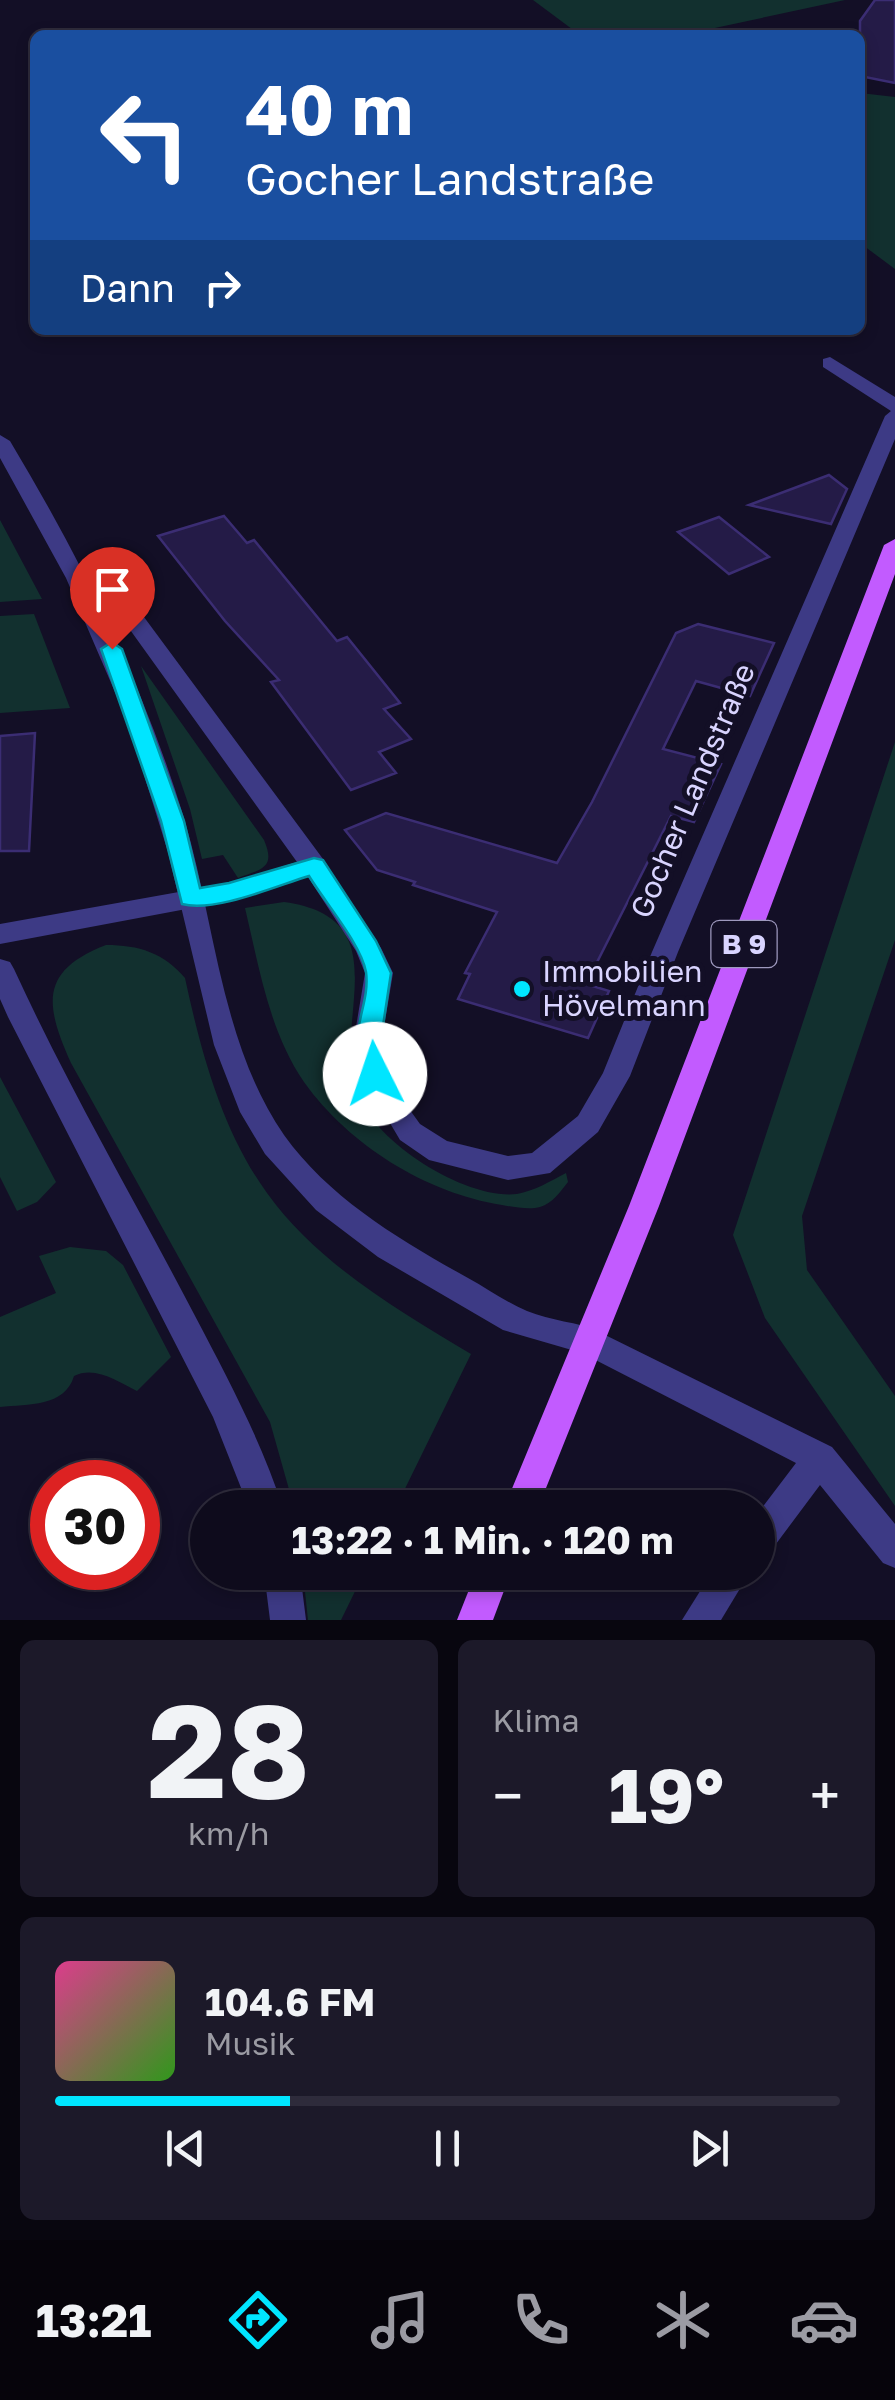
<!DOCTYPE html>
<html lang="de">
<meta charset="utf-8">
<style>
:root{--surface:#0e0b1c;--page:#1c1929;--text:#f1f3f6;--muted:#9b9ba3;--line:#2e2b3b;--accent:#00e5ff}
body{margin:0;font-family:"Golos Text",sans-serif;background:var(--page);color:var(--text);height:100vh;display:flex;flex-direction:column;font-size:38px;white-space:nowrap}
*{box-sizing:border-box;margin:0}
p{font-size:32px;color:var(--muted)}
.icon{flex:none;width:55px;height:55px;fill:none;stroke:currentColor;stroke-width:2;stroke-linecap:round;stroke-linejoin:round}
.map{position:relative;height:1620px;overflow:hidden}
.panel{display:flex;flex-direction:column;gap:20px;padding:20px;background:#08060f;flex:1}
.panel>*{flex:none}
.banner{position:absolute;left:30px;top:30px;width:835px;height:305px;border-radius:15px;box-shadow:0 5px 15px #0003,0 0 0 2px var(--line);background:#1a4fa0;color:#fff;overflow:hidden}
.speed{position:absolute;left:30px;top:1460px;display:flex;gap:20px;font-size:50px;font-weight:700;text-align:center}
.speed>*{display:grid;place-content:center;width:130px;height:130px;border-radius:50%;background:var(--surface);box-shadow:0 5px 15px #0003,0 0 0 2px var(--line);line-height:1}
.speed .limit{border:15px solid #d22;background:#fff;color:#111}
.pin{position:absolute;display:grid;place-items:center;width:85px;height:85px;color:#fff;margin:-102px -42px;border-radius:50% 50% 50% 0;rotate:-45deg;box-shadow:0 0 10px #0007}
.pin .icon{rotate:45deg}
.me{position:absolute;width:110px;margin:-55px;rotate:356deg;stroke-linejoin:round;filter:drop-shadow(0 0 8px #0008)}
.turn{display:flex;align-items:center;gap:35px;height:210px;padding:0 50px;font-size:45px}
.turn .icon{width:130px;height:130px;stroke-width:2.5}
.turn b{display:block;font-size:70px;line-height:85px}
.then{display:flex;align-items:center;height:95px;padding:0 50px;background:#0003;gap:20px;font-size:38px}
.big{font-size:75px;font-weight:700;line-height:1.1}
.panel .widget{flex:1;display:flex;flex-direction:column;justify-content:center;gap:15px;min-width:0;padding:0 35px;border-radius:15px;background:var(--page)}
.panel .dial{align-items:center;gap:0}
.dial b{font-size:130px;line-height:1}
.song{display:flex;align-items:center;gap:30px}
.cover{width:120px;height:120px;border-radius:15px;background:linear-gradient(135deg,hsl(330 70% 55%),hsl(110 70% 35%))}
.played{height:10px;border-radius:5px;background:linear-gradient(90deg,var(--accent) 30%,var(--line) 30%)}
.keys{display:flex;justify-content:space-around;direction:ltr}
.heat{display:flex;justify-content:space-between;align-items:center;font-size:55px;direction:ltr}
.panel .tiles{flex:1;display:grid;gap:20px;grid-template-columns:1fr 1fr}
.widget:last-child{grid-column:span 2}
.trip{position:absolute;left:190px;top:1490px;width:585px;height:100px;border-radius:50px;background:var(--surface);box-shadow:0 5px 15px #0003,0 0 0 2px var(--line);font-weight:700;line-height:100px;text-align:center}
.dock{display:flex;height:160px;justify-content:space-around;align-items:center;background:#06040b;color:var(--muted)}
.dock .icon{width:70px;height:70px}
.dock .active{color:var(--accent)}
.dock b{font-size:45px;color:var(--text)}
.map>svg:first-child{display:block}
.green{fill:#12302f}
.building{fill:#241b47;stroke:#3b2d73;stroke-width:2.5}
.lines{fill:none;stroke-linecap:round;stroke-linejoin:round}
.minor{fill:#3d3a85;fill-rule:evenodd}
.tertiary{fill:#3d3a85;fill-rule:evenodd}
.primary{fill:#c25bff;fill-rule:evenodd}
.route{fill:#00e5ff;stroke:#0095a6;stroke-width:2.5}
.poi-dot{fill:#00e5ff;stroke:#130f26;stroke-width:4}
.labels{text-anchor:middle;stroke-width:10;stroke-linejoin:round;paint-order:stroke}
.shield{fill:#130f26;stroke:#9e99be;stroke-width:2.5}
.shield-label{font-size:28px;font-weight:bold;fill:#d9d4ff}
.street-label{font-size:30px;fill:#d9d4ff;stroke:#130f26}
.poi-label{font-size:30px;fill:#d9d4ff;stroke:#130f26;text-anchor:start}
</style>
<div class="map">
<svg width="895" height="1620" viewBox="0 0 895 1620">
<rect width="100%" height="100%" fill="#130f26"/>
<g class="green">
<polygon points="533,0 845,0 682,35 580,35"/>
<polygon points="860,93 895,97 895,269 860,243"/>
<polygon points="0,520 42,599 0,602"/>
<polygon points="34,614 70,708 0,713 0,616"/>
<path d="M 141,666 L 264,840 C 276,868 262,869 238,878 L 223,855 L 202,859 L 190,809 Z"/>
<polygon points="895,742 895,940 802,1216 807,1270 895,1396 895,1506 765,1318 733,1235"/>
<path d="M 284,902 C 401,918 332,1020 356,1091 C 372,1140 464,1200 517,1194 C 534,1191 551,1181 566,1173 L 568,1182 C 560,1192 553,1203 540,1207 C 530,1210 513,1207 502,1205 C 426,1193 349,1145 304,1082 C 269,1031 259,967 245,908 Z"/>
<path d="M 106,945 C 139,945 164,953 185,978 C 201,1052 222,1131 267,1193 C 317,1263 399,1311 471,1354 L 396,1507 L 294,1507 L 270,1422 L 71,1063 C 45,1005 39,971 106,945 Z"/>
<polygon points="0,1077 56,1182 37,1202 17,1211 0,1177"/>
<path d="M 70,1247 L 106,1251 L 123,1265 L 171,1357 L 137,1391 C 119,1382 95,1365 74,1376 C 65,1407 28,1404 0,1407 L 0,1317 L 56,1293 L 39,1256 Z"/>
<polygon points="303,1573 303,1572 364,1573 341,1620 308,1620"/>
</g>
<g class="building">
<polygon points="875,0 895,0 895,83 860,76 860,21"/>
<polygon points="829,475 847,489 831,524 749,505"/>
<polygon points="224,516 247,543 254,540 337,641 347,637 400,703 384,709 411,739 379,752 396,773 351,790 271,682 279,680 225,621 158,536"/>
<polygon points="719,517 769,557 729,574 678,532"/>
<polygon points="698,624 774,643 750,696 696,681 663,749 721,764 694,822 671,816 586,984 609,991 588,1038 458,999 470,974 465,973 497,912 413,885 415,882 377,870 345,830 386,813 557,863 592,802 676,633"/>
<polygon points="35,733 29,851 0,851 0,736"/>
</g>
<g class="lines">
<g class="minor">
<polygon points="830,357 895,397 895,439 678,952 630,1076 598,1132 550,1173 508,1180 429,1160 400,1140 361,1074 354,1039 365,973 356,951 308,877 229,901 0,944 0,924 229,883 297,862 105,595 116,588 124,590 323,859 381,948 393,973 382,1039 389,1074 402,1099 420,1124 447,1141 508,1156 532,1153 578,1116 603,1073 652,952 885,416 891,411 823,367 823,359"/>
<path d="M 0,959 L 10,962 L 14,969 C 68,1087 134,1199 194,1314 C 227,1377 261,1440 283,1508 L 249,1508 L 213,1417 L 8,1017 L 0,999 Z"/>
<polygon points="589,1327 832,1447 895,1524 895,1568 883,1563 820,1485 770,1552 758,1557 758,1513 796,1463 578,1351 573,1341 578,1331"/>
<polygon points="264,1572 300,1572 306,1620 270,1620"/>
<polygon points="712,1572 750,1572 721,1620 682,1620"/>
</g>
<path class="tertiary" d="M 0,435 L 10,441 C 82,561 143,684 184,818 C 215,922 221,1044 284,1135 C 330,1199 400,1240 468,1278 C 488,1289 506,1302 527,1311 C 551,1321 577,1322 600,1331 L 605,1341 L 600,1351 L 589,1355 L 503,1330 L 378,1257 L 316,1210 L 265,1154 L 240,1112 L 214,1045 L 168,852 L 127,720 L 66,578 L 0,458 Z"/>
<g class="primary">
<polygon points="895,539 895,574 659,1206 538,1508 504,1508 629,1206 884,545"/>
<polygon points="476,1572 511,1572 493,1620 457,1620"/>
</g>
</g>
<path class="route" d="M 112,642 L 122,649 L 184,821 L 200,888 L 229,883 L 314,858 L 323,860 L 376,941 L 391,973 L 381,1039 L 388,1074 L 384,1081 L 375,1084 L 366,1081 C 343,1037 371,1008 366,972 C 361,944 324,901 309,876 C 276,886 214,913 182,904 L 161,821 L 101,649 Z"/>
<circle class="poi-dot" cx="522" cy="989" r="10"/>
<g class="labels">
<rect class="shield" x="711.5" y="921" width="65" height="46" rx="8"/>
<g class="shield-label">
<text x="744" y="954">B 9</text>
</g>
<g class="street-label">
<text transform="translate(693 791) rotate(-67)" y="10">Gocher Landstraße</text>
</g>
<g class="poi-label">
<text x="542" y="982">Immobilien<tspan x="542" dy="34">Hövelmann</tspan></text>
</g>
</g>
</svg>
<div class="speed"><div class="limit">30</div></div>
<div class="pin" style="left:112px;top:649px;background:#d93025"><svg class="icon" aria-label="arrive" viewBox="0 0 24 24"><path d="M6 21V4h12l-3 4 3 4H6"/></svg></div>
<svg class="me" style="left:375px;top:1074px" viewBox="-20 -20 40 40"><circle r="19" fill="#fff"/><path d="M0-13L10 11 0 6-10 11z" fill="#00e5ff"/></svg>
<div class="trip">13:22 · 1 Min. · 120 m</div>
<div class="banner">
<div class="turn"><svg class="icon" aria-label="left" viewBox="0 0 24 24"><path d="M17 20v-9H6M10 6l-5 5 5 5"/></svg><div><b>40 m</b>Gocher Landstraße</div></div>
<div class="then">Dann<svg class="icon" aria-label="right" viewBox="0 0 24 24"><path d="M7 20v-9h11M14 6l5 5-5 5"/></svg></div>
</div>
</div>
<section class="panel">
<div class="tiles">
<div class="widget dial"><b>28</b><p>km/h</p></div>
<div class="widget"><p>Klima</p>
<div class="heat"><a>−</a><b class="big">19°</b><a>+</a></div>
</div>
<div class="widget">
<div class="song"><i class="cover"></i><div><b>104.6 FM</b><p>Musik</p></div></div>
<div class="played"></div>
<div class="keys"><svg class="icon" aria-label="previous" viewBox="0 0 24 24"><path d="M18 5L8 12l10 7zM5 5v14"/></svg><svg class="icon" aria-label="pause" viewBox="0 0 24 24"><path d="M8 5v14M16 5v14"/></svg><svg class="icon" aria-label="next" viewBox="0 0 24 24"><path d="M6 5l10 7-10 7zM19 5v14"/></svg></div>
</div>
</div>
</section>
<nav class="dock">
<b>13:21</b>
<svg class="icon active" aria-label="directions" viewBox="0 0 24 24"><path d="M12 3l9 9-9 9-9-9zM9 14v-3h6M13 9l2 2-2 2"/></svg>
<svg class="icon" aria-label="music" viewBox="0 0 24 24"><path d="M9 18V5l10-2v13"/><circle cx="6" cy="18" r="3"/><circle cx="16" cy="16" r="3"/></svg>
<svg class="icon" aria-label="phone" viewBox="0 0 24 24"><path d="M5 4h4l2 5-3 2q2 4 5 5l2-3 5 2v4C11 20 4 13 5 4z"/></svg>
<svg class="icon" aria-label="climate" viewBox="0 0 24 24"><path d="M12 3v18M4 7l16 10M4 17L20 7"/></svg>
<svg class="icon" aria-label="car" viewBox="0 0 24 24"><path d="M5 17H2v-5l4-1 3-4h7l3 4 3 1v5h-3M9 17h6M6 11h13"/><circle cx="7" cy="17" r="2"/><circle cx="17" cy="17" r="2"/></svg>
</nav>
